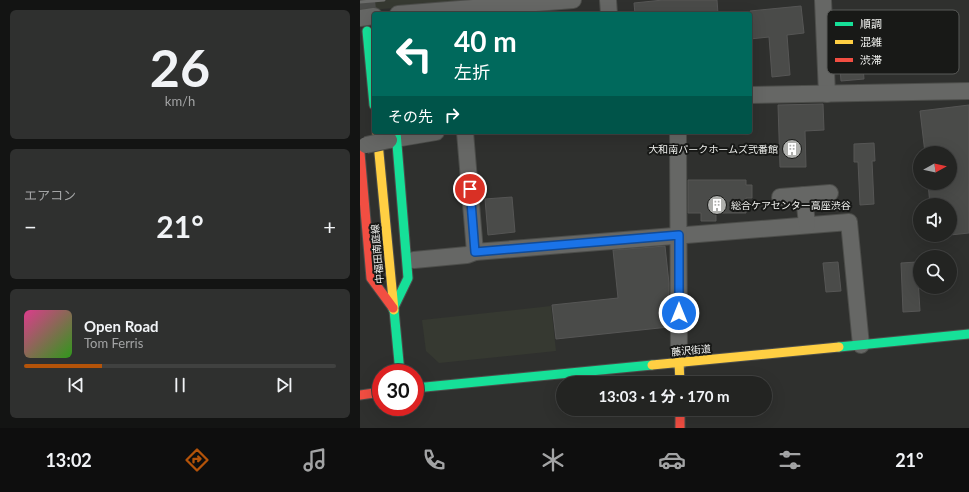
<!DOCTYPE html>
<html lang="ja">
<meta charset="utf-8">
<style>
:root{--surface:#232422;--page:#2f302f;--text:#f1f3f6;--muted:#a3a4a5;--line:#404140;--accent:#b45309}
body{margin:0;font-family:Lato,"Noto Sans JP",sans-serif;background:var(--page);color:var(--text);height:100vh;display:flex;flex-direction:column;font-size:15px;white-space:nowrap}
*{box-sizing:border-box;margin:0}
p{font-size:13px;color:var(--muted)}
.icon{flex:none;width:22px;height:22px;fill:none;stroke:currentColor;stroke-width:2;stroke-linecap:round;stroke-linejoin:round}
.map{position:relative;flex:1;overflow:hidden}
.side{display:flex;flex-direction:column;gap:10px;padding:10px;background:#131413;width:360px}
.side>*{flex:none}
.guide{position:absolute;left:12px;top:12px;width:380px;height:122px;border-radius:4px;box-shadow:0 4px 16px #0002,0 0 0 1px var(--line);background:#00695c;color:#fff;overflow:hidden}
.needle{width:26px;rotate:82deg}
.buttons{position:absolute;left:553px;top:146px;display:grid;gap:8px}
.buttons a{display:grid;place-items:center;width:44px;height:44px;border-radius:50%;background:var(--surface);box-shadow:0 4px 16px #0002,0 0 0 1px var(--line);font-size:20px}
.speed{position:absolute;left:12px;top:364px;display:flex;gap:8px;font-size:20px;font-weight:700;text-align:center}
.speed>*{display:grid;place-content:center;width:52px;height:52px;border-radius:50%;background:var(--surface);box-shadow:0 4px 16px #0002,0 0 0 1px var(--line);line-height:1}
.speed .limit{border:6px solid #d22;background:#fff;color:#111}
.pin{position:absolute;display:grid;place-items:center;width:34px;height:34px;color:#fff;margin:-17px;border:2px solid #fff;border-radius:50%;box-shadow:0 1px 4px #0007}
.me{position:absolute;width:44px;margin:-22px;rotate:0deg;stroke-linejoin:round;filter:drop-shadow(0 0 3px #0008)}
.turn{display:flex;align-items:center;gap:14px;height:84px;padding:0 16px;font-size:18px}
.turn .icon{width:52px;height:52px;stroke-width:2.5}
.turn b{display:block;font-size:28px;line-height:34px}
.then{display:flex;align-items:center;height:38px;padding:0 16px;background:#0003;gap:8px;font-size:15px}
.big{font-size:30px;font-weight:700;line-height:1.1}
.side .widget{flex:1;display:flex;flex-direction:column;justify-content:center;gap:6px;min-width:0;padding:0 14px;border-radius:6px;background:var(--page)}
.side .dial{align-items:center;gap:0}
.dial b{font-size:52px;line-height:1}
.song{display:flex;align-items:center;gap:12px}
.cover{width:48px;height:48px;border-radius:6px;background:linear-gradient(135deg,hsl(330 70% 55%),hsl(110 70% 35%))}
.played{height:4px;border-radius:2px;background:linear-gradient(90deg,var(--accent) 25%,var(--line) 25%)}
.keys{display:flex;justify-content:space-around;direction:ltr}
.heat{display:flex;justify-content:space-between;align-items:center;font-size:22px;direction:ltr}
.trip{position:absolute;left:196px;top:376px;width:216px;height:40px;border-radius:20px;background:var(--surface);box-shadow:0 4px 16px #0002,0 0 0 1px var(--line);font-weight:700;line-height:40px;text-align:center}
.dock{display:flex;height:64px;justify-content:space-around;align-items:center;background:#0e0e0e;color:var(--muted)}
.dock .icon{width:28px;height:28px}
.dock .active{color:var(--accent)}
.dock b{font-size:18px;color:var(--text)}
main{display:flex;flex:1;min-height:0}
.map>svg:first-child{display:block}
.built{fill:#363931}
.building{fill:#4a4b49;stroke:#565655}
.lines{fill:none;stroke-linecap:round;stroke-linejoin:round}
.secondary-tunnel{stroke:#4c4d4b;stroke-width:22;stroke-dasharray:22 11;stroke-linecap:butt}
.street-casing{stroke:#4c4d4a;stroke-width:18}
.fast-casing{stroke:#4c4d4a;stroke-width:11}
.slow-casing{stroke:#4c4d4a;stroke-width:11}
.jam-casing{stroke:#4c4d4a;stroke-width:11}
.street{stroke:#666765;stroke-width:16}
.fast{stroke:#16e098;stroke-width:9}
.slow{stroke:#ffcf43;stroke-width:9}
.jam{stroke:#f24e42;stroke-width:9}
.rail{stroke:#6b6c6a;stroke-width:3}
.street-bridge-casing{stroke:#4c4d4a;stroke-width:18;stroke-linecap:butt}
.street-bridge{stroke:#666765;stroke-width:16}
.route-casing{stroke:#114b97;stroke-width:10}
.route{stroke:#1a73e8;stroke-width:7}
.labels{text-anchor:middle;stroke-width:4;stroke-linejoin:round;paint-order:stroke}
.poi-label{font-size:10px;fill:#f2f3f0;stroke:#181917;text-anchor:end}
.street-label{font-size:10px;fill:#f2f3f0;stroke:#181917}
.key{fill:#181917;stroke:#595a58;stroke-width:1}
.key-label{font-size:11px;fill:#f2f3f0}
</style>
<main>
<section class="side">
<div class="widget dial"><b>26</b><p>km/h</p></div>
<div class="widget"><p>エアコン</p>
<div class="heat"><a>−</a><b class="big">21°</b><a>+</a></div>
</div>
<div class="widget">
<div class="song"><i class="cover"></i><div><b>Open Road</b><p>Tom Ferris</p></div></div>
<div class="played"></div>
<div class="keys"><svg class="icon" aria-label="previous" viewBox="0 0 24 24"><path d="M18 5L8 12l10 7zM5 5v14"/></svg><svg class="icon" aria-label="pause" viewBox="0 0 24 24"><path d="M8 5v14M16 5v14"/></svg><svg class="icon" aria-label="next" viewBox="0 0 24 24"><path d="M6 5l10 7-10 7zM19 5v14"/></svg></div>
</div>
</section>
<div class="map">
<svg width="609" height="428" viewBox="0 0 609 428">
<rect width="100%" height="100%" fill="#2f302e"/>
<g class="built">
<polygon points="0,0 126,0 0,11"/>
<polygon points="191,306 196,351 79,363 66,351 62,320"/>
</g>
<g class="building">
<polygon points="303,0 357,0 358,14 275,14 274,3"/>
<polygon points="441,6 444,33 427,35 430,75 412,77 409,37 390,39 390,11"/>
<polygon points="502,55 504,79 481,81 479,57"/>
<polygon points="463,104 464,130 445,131 446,167 420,167 418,105"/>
<polygon points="609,105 609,233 590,235 590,205 570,205 568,183 590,183 590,153 565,153 560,111"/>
<polygon points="514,143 515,161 512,161 514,204 500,205 498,162 494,162 494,144"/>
<polygon points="328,180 386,180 386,185 392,185 392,198 386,198 386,213 356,213 356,221 341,221 341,213 328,213"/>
<polygon points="152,197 155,232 128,235 125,199"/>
<polygon points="305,246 309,283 309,302 308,302 309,327 196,339 192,305 258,298 253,250"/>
<polygon points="478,262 481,291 466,292 463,263"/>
<polygon points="557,262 560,311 543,312 541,263"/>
</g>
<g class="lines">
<polyline class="secondary-tunnel" points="4,0 7,31"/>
<g class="street-casing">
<g id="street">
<polyline points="248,0 249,14"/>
<polyline points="463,0 467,94"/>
<polyline points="38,14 213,0"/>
<polyline points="0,18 14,16"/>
<polyline points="390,95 609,91"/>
<polyline points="105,132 115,252 489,222 501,345"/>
<polyline points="318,132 319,362"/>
<polyline points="29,140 76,132"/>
<polyline points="444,195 447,225"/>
<polyline points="420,197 470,193"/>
<polyline points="54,260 107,255 115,252"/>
</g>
</g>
<g class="fast-casing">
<g id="fast">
<polyline points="7,31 14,105"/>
<polyline points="33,309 48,278 36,132"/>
<polyline points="34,310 40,373"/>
<polyline points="479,347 609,334"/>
<polyline points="55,388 292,365"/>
</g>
</g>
<g class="slow-casing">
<g id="slow">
<polyline points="17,132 34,310"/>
<polyline points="319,362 320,383"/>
<polyline points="292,365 479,347"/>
</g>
</g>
<g class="jam-casing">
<g id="jam">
<polyline points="0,153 11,278 33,308"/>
<polyline points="0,395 21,392"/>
<polyline points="320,409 320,428"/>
</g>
</g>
<use href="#street" class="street"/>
<use href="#fast" class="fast"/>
<use href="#slow" class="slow"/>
<use href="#jam" class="jam"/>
<polyline class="rail" points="0,2 24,0"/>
<g class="street-bridge-casing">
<polyline id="street-bridge" points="6,145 29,140"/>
</g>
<use href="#street-bridge" class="street-bridge"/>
</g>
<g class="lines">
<g class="route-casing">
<polyline id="route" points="110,189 115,252 319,235 319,313"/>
</g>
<use href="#route" class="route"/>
</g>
<defs>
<g id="building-disc" transform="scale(1)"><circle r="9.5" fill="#aeafac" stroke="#181917"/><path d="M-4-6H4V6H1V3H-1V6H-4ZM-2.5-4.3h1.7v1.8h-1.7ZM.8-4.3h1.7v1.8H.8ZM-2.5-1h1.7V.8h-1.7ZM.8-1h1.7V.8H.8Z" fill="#fff"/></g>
</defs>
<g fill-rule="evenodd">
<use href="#building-disc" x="432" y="149"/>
<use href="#building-disc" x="357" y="205"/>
</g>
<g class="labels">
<g class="poi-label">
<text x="418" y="153">大和南パークホームズ弐番館</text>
<text x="371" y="209" text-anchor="start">総合ケアセンター高座渋谷</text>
</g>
<g class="street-label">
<text transform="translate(17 254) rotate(-95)" y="4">中福田南庭線</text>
<text transform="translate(331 350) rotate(-5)" y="4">藤沢街道</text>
</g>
</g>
<rect x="467" y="10" width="132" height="64" rx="6" class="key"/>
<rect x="475" y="22" width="18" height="4" fill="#16e098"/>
<rect x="475" y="40" width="18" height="4" fill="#ffcf43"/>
<rect x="475" y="58" width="18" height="4" fill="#f24e42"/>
<g class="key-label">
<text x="500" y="28">順調</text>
<text x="500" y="46">混雑</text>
<text x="500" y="64">渋滞</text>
</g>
</svg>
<div class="buttons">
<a><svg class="needle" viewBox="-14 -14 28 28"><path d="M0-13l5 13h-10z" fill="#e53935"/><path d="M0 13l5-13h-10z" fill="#a3a4a5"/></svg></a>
<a><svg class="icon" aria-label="sound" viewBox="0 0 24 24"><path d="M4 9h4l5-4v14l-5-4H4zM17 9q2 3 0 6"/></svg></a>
<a><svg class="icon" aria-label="search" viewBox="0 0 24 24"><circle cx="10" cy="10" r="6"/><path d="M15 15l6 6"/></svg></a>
</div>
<div class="speed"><div class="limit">30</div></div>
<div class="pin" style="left:110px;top:189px;background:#d93025"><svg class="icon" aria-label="arrive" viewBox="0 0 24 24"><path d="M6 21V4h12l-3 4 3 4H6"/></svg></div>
<svg class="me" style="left:319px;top:313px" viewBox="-20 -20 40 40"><circle r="17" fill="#1a73e8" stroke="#fff" stroke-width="3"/><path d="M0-11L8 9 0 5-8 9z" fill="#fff"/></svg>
<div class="trip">13:03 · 1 分 · 170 m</div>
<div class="guide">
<div class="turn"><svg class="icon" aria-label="left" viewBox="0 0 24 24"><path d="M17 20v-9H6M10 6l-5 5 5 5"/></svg><div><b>40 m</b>左折</div></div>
<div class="then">その先<svg class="icon" aria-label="right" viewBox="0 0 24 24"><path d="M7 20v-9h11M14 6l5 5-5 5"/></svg></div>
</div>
</div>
</main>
<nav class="dock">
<b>13:02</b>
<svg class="icon active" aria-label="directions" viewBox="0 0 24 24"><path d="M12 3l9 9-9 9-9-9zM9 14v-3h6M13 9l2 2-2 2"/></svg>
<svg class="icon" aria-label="music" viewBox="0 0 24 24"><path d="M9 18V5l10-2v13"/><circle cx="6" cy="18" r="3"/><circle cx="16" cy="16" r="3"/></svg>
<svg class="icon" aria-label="phone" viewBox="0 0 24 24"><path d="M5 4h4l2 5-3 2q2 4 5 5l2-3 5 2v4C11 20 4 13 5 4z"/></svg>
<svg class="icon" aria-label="climate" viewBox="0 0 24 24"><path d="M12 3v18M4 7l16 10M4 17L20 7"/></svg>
<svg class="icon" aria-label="car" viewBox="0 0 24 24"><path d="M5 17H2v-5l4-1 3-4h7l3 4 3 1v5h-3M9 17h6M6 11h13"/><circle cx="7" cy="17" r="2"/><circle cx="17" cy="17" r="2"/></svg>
<svg class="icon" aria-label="filters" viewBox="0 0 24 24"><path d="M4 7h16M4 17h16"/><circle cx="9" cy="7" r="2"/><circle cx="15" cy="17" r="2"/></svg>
<b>21°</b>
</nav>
